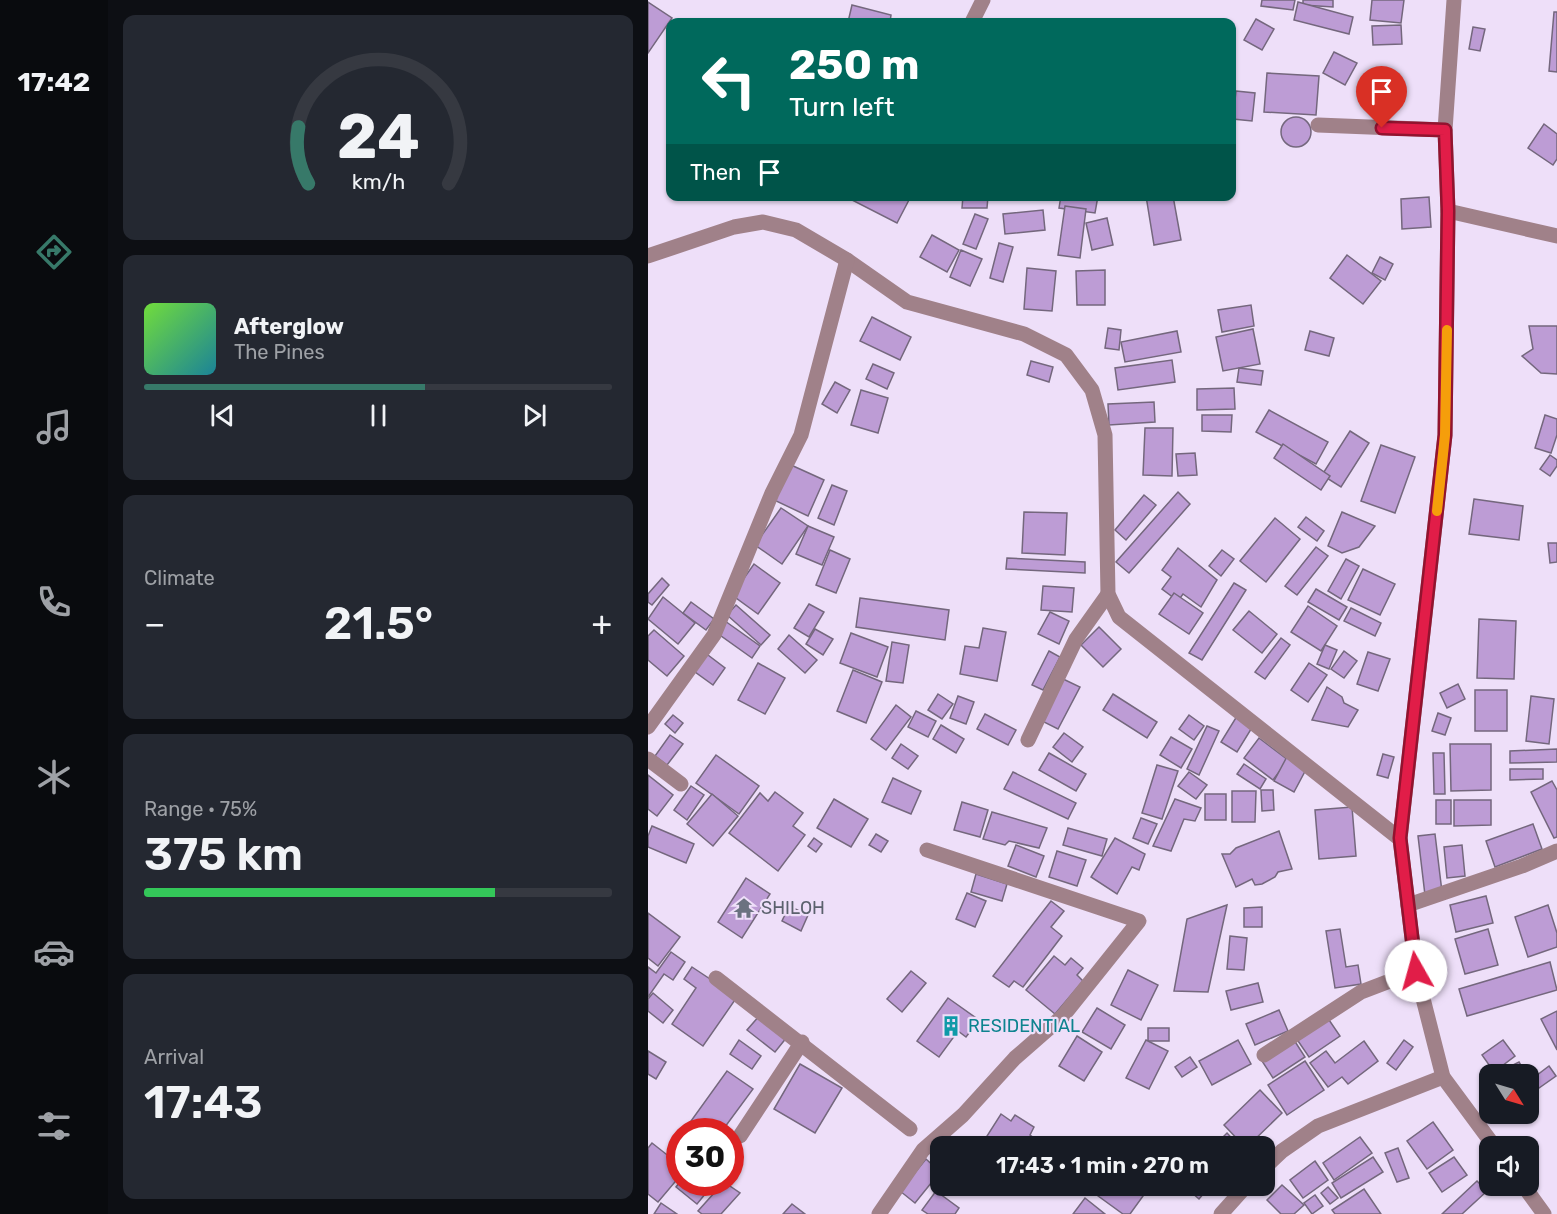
<!DOCTYPE html>
<meta charset="utf-8">
<style>
:root{--surface:#171b24;--page:#242831;--text:#f1f3f6;--muted:#9ea1a6;--line:#363941;--accent:#377969}
body{margin:0;font-family:Rubik,sans-serif;background:var(--page);color:var(--text);height:100vh;display:flex;flex-direction:column;font-size:22px;white-space:nowrap}
*{box-sizing:border-box;margin:0}
p{font-size:20px;color:var(--muted)}
.icon{flex:none;width:33px;height:33px;fill:none;stroke:currentColor;stroke-width:2;stroke-linecap:round;stroke-linejoin:round}
.map{position:relative;flex:1;overflow:hidden}
.drawer{display:flex;flex-direction:column;gap:15px;padding:15px;background:#0d0f14;width:540px}
.drawer>*{flex:none}
.banner{position:absolute;left:18px;top:18px;width:570px;height:183px;border-radius:12px;box-shadow:0 2px 4px #0004;background:#00695c;color:#fff;overflow:hidden}
.needle{width:39px;rotate:127deg}
.buttons{position:absolute;left:831px;top:1064px;display:grid;gap:12px}
.buttons a{display:grid;place-items:center;width:60px;height:60px;border-radius:12px;background:var(--surface);box-shadow:0 2px 4px #0004;font-size:30px}
.speed{position:absolute;left:18px;top:1118px;display:flex;gap:12px;font-size:30px;font-weight:700;text-align:center}
.speed>*{display:grid;place-content:center;width:78px;height:78px;border-radius:50%;background:var(--surface);box-shadow:0 2px 4px #0004;line-height:1}
.speed .limit{border:9px solid #d22;background:#fff;color:#111}
.pin{position:absolute;display:grid;place-items:center;width:51px;height:51px;color:#fff;margin:-62px -26px;border-radius:50% 50% 50% 0;rotate:-45deg;box-shadow:0 0 6px #0007}
.pin .icon{rotate:45deg}
.me{position:absolute;width:66px;margin:-33px;rotate:353deg;stroke-linejoin:round;filter:drop-shadow(0 0 4px #0008)}
.turn{display:flex;align-items:center;gap:21px;height:126px;padding:0 24px;font-size:27px}
.turn .icon{width:78px;height:78px;stroke-width:2.5}
.turn b{display:block;font-size:42px;line-height:51px}
.then{display:flex;align-items:center;height:57px;padding:0 24px;background:#0003;gap:12px;font-size:22px}
.big{font-size:45px;font-weight:600;line-height:1.1}
.drawer .tile{flex:1;display:flex;flex-direction:column;justify-content:center;gap:9px;min-width:0;padding:0 21px;border-radius:12px;background:var(--page)}
.drawer .dial{align-items:center;gap:0}
.dial svg{height:156px;overflow:visible;fill:none;stroke:var(--line);stroke-width:7;stroke-linecap:round;text-anchor:middle}
.dial text{fill:var(--text);stroke:none}
.song{display:flex;align-items:center;gap:18px}
.cover{width:72px;height:72px;border-radius:9px;background:linear-gradient(135deg,hsl(100 70% 55%),hsl(190 70% 35%))}
.played{height:6px;border-radius:3px;background:linear-gradient(90deg,var(--accent) 60%,var(--line) 60%)}
.keys{display:flex;justify-content:space-around;direction:ltr}
.heat{display:flex;justify-content:space-between;align-items:center;font-size:33px;direction:ltr}
.charge{height:9px;border-radius:4px;background:linear-gradient(90deg,#34c759 75%,var(--line) 0)}
.trip{position:absolute;left:282px;top:1136px;width:345px;height:60px;border-radius:12px;background:var(--surface);box-shadow:0 2px 4px #0004;font-weight:600;line-height:60px;text-align:center}
main{display:flex;flex:1;min-height:0}
.menu{display:flex;flex-direction:column;width:108px;justify-content:space-around;align-items:center;background:#090b0e;color:var(--muted)}
.menu .icon{width:42px;height:42px}
.menu .on{color:var(--accent)}
.menu b{font-size:27px;color:var(--text)}
.map>svg:first-child{display:block}
.building{fill:#bd9cd5;stroke:#74677d;stroke-width:1.5}
.lines{fill:none;stroke-linecap:round;stroke-linejoin:round}
.street{stroke:#a08189;stroke-width:15}
.route-casing{stroke:#92132f;stroke-width:15}
.route{stroke:#e11d48;stroke-width:10}
.slow{stroke:#f59e0b;stroke-width:10}
.labels{text-anchor:middle;stroke-width:4.5;stroke-linejoin:round;paint-order:stroke}
.worship-label{font-size:18px;fill:#5b616d;stroke:#eedff9;text-anchor:start}
.culture-label{font-size:18px;fill:#0d838f;stroke:#eedff9;text-anchor:start}
</style>
<main>
<nav class="menu">
<b>17:42</b>
<svg class="icon on" aria-label="directions" viewBox="0 0 24 24"><path d="M12 3l9 9-9 9-9-9zM9 14v-3h6M13 9l2 2-2 2"/></svg>
<svg class="icon" aria-label="music" viewBox="0 0 24 24"><path d="M9 18V5l10-2v13"/><circle cx="6" cy="18" r="3"/><circle cx="16" cy="16" r="3"/></svg>
<svg class="icon" aria-label="phone" viewBox="0 0 24 24"><path d="M5 4h4l2 5-3 2q2 4 5 5l2-3 5 2v4C11 20 4 13 5 4z"/></svg>
<svg class="icon" aria-label="climate" viewBox="0 0 24 24"><path d="M12 3v18M4 7l16 10M4 17L20 7"/></svg>
<svg class="icon" aria-label="car" viewBox="0 0 24 24"><path d="M5 17H2v-5l4-1 3-4h7l3 4 3 1v5h-3M9 17h6M6 11h13"/><circle cx="7" cy="17" r="2"/><circle cx="17" cy="17" r="2"/></svg>
<svg class="icon" aria-label="filters" viewBox="0 0 24 24"><path d="M4 7h16M4 17h16"/><circle cx="9" cy="7" r="2"/><circle cx="15" cy="17" r="2"/></svg>
</nav>
<section class="drawer">
<div class="tile dial"><svg viewBox="0 0 100 80">
<path d="M14 69A42 42 0 1 1 86 69"/>
<path d="M14 69A42 42 0 0 1 9 40" stroke="#377969"/>
<text x="50" y="56" font-size="32" font-weight="700">24</text>
<text x="50" y="72" font-size="11">km/h</text>
</svg></div>
<div class="tile">
<div class="song"><i class="cover"></i><div><b>Afterglow</b><p>The Pines</p></div></div>
<div class="played"></div>
<div class="keys"><svg class="icon" aria-label="previous" viewBox="0 0 24 24"><path d="M18 5L8 12l10 7zM5 5v14"/></svg><svg class="icon" aria-label="pause" viewBox="0 0 24 24"><path d="M8 5v14M16 5v14"/></svg><svg class="icon" aria-label="next" viewBox="0 0 24 24"><path d="M6 5l10 7-10 7zM19 5v14"/></svg></div>
</div>
<div class="tile"><p>Climate</p>
<div class="heat"><a>−</a><b class="big">21.5°</b><a>+</a></div>
</div>
<div class="tile"><p>Range · 75%</p><b class="big">375 km</b><div class="charge"></div></div>
<div class="tile"><p>Arrival</p><b class="big">17:43</b></div>
</section>
<div class="map">
<svg width="909" height="1214" viewBox="0 0 909 1214">
<rect width="100%" height="100%" fill="#eedff9"/>
<g class="building">
<polygon points="614,0 647,0 645,10 613,6"/>
<polygon points="655,0 685,0 685,7 655,5"/>
<polygon points="724,0 756,0 753,23 722,20"/>
<polygon points="0,2 24,18 0,53"/>
<polygon points="650,2 705,17 701,34 646,20"/>
<polygon points="204,5 243,15 242,22 200,22"/>
<polygon points="906,12 909,12 909,72 901,71"/>
<polygon points="608,19 626,29 614,50 596,40"/>
<polygon points="753,25 754,44 725,45 724,26"/>
<polygon points="825,27 837,29 832,51 821,49"/>
<polygon points="686,52 709,63 697,85 675,73"/>
<polygon points="619,73 671,76 668,115 616,112"/>
<polygon points="588,91 607,93 604,121 585,119"/>
<circle cx="648" cy="132" r="15"/>
<polygon points="896,124 909,134 909,159 905,165 880,148"/>
<polygon points="207,196 263,196 249,223 204,200"/>
<polygon points="315,196 340,196 339,208 314,208"/>
<polygon points="413,196 450,196 447,213 411,208"/>
<polygon points="498,196 525,196 533,240 506,245"/>
<polygon points="781,197 783,227 754,229 753,199"/>
<polygon points="417,206 438,209 432,258 410,255"/>
<polygon points="395,210 397,230 357,234 355,214"/>
<polygon points="327,214 340,219 328,249 315,244"/>
<polygon points="459,218 465,245 444,250 438,223"/>
<polygon points="284,235 311,250 299,272 272,257"/>
<polygon points="351,243 365,247 355,282 342,278"/>
<polygon points="313,250 334,259 322,286 302,277"/>
<polygon points="699,255 733,281 715,304 682,278"/>
<polygon points="732,257 745,264 737,280 724,273"/>
<polygon points="379,268 408,271 404,311 376,309"/>
<polygon points="457,270 457,305 429,305 428,271"/>
<polygon points="603,305 606,326 574,332 570,310"/>
<polygon points="224,317 263,337 252,360 212,341"/>
<polygon points="881,326 909,326 909,374 893,373 874,356 885,349"/>
<polygon points="460,328 473,330 471,350 457,348"/>
<polygon points="605,329 612,364 575,371 568,337"/>
<polygon points="529,331 533,352 477,362 473,342"/>
<polygon points="662,331 686,338 681,356 657,350"/>
<polygon points="524,360 527,382 470,390 467,368"/>
<polygon points="383,361 405,367 401,382 379,375"/>
<polygon points="225,364 246,373 239,389 218,379"/>
<polygon points="591,368 615,371 613,385 589,382"/>
<polygon points="187,382 202,390 189,413 174,404"/>
<polygon points="586,388 587,409 549,410 549,389"/>
<polygon points="213,390 240,398 230,433 203,425"/>
<polygon points="506,402 507,422 461,425 460,404"/>
<polygon points="621,410 680,442 668,464 608,432"/>
<polygon points="554,415 584,415 583,432 554,431"/>
<polygon points="897,415 909,419 909,435 903,453 887,448"/>
<polygon points="497,428 525,428 524,476 495,475"/>
<polygon points="702,431 721,443 693,487 674,475"/>
<polygon points="635,444 682,476 673,490 626,458"/>
<polygon points="733,445 767,457 747,513 713,501"/>
<polygon points="547,453 549,475 530,476 528,454"/>
<polygon points="902,455 909,460 909,466 902,476 892,469"/>
<polygon points="143,465 176,480 160,516 126,500"/>
<polygon points="184,485 199,491 186,525 170,518"/>
<polygon points="530,492 542,504 481,573 468,562"/>
<polygon points="496,495 508,505 478,540 467,530"/>
<polygon points="826,499 875,506 871,540 821,534"/>
<polygon points="133,508 160,526 134,564 107,545"/>
<polygon points="376,512 419,513 417,555 374,553"/>
<polygon points="694,512 727,526 711,547 694,553 680,546"/>
<polygon points="658,517 676,531 669,541 650,527"/>
<polygon points="627,518 652,539 618,582 592,561"/>
<polygon points="160,526 186,537 174,565 148,554"/>
<polygon points="900,543 909,543 909,562 902,563"/>
<polygon points="668,547 680,556 649,595 637,586"/>
<polygon points="530,548 569,580 553,607 535,594 530,601 514,589 523,577 514,570"/>
<polygon points="182,550 202,559 188,593 168,585"/>
<polygon points="574,550 586,559 573,576 561,566"/>
<polygon points="359,558 437,562 437,573 358,569"/>
<polygon points="698,559 711,566 693,599 680,591"/>
<polygon points="106,564 132,583 110,614 84,595"/>
<polygon points="715,569 747,584 732,615 700,600"/>
<polygon points="14,578 21,585 4,605 0,602 0,594"/>
<polygon points="586,583 598,590 554,660 541,653"/>
<polygon points="395,586 426,588 424,612 393,610"/>
<polygon points="668,589 699,607 691,620 660,602"/>
<polygon points="526,593 555,613 541,634 511,614"/>
<polygon points="15,597 47,623 30,644 0,619"/>
<polygon points="212,598 301,610 297,640 208,627"/>
<polygon points="43,602 66,619 58,630 35,613"/>
<polygon points="161,604 176,612 161,637 146,628"/>
<polygon points="88,605 122,635 113,645 79,615"/>
<polygon points="660,606 689,626 673,651 643,632"/>
<polygon points="703,608 733,623 727,636 696,621"/>
<polygon points="601,611 629,634 614,653 585,630"/>
<polygon points="402,612 421,621 411,644 390,634"/>
<polygon points="831,619 868,621 866,679 829,678"/>
<polygon points="77,621 112,646 104,658 69,633"/>
<polygon points="451,627 473,649 455,667 433,645"/>
<polygon points="335,628 358,632 349,681 312,674 317,646 331,648"/>
<polygon points="167,629 185,639 175,655 158,644"/>
<polygon points="6,630 36,656 19,676 0,660 0,636"/>
<polygon points="203,633 240,647 229,677 192,663"/>
<polygon points="141,635 169,660 157,673 130,649"/>
<polygon points="633,638 642,645 617,679 607,672"/>
<polygon points="244,642 261,645 255,683 238,681"/>
<polygon points="677,645 689,650 681,669 669,664"/>
<polygon points="401,651 412,657 395,690 384,685"/>
<polygon points="696,651 709,661 696,678 683,669"/>
<polygon points="56,652 77,668 65,685 43,669"/>
<polygon points="720,652 742,659 730,691 709,684"/>
<polygon points="110,663 137,678 117,714 90,700"/>
<polygon points="661,663 679,675 660,702 643,690"/>
<polygon points="205,670 234,682 218,723 189,711"/>
<polygon points="413,678 432,687 410,729 392,720"/>
<polygon points="810,684 817,699 799,708 792,693"/>
<polygon points="679,687 694,697 696,703 710,710 700,727 664,720"/>
<rect x="827" y="690" width="32" height="41"/>
<polygon points="290,694 305,704 294,719 280,710"/>
<polygon points="465,694 509,722 499,738 455,710"/>
<polygon points="310,696 326,702 318,724 302,718"/>
<polygon points="883,696 906,699 901,744 878,741"/>
<polygon points="248,705 263,717 238,750 223,739"/>
<polygon points="268,711 288,721 280,737 260,727"/>
<polygon points="790,713 803,718 797,735 784,731"/>
<polygon points="337,714 368,730 360,745 329,729"/>
<polygon points="25,715 35,723 27,733 17,724"/>
<polygon points="541,715 556,726 546,740 531,729"/>
<polygon points="589,716 605,726 589,752 573,742"/>
<polygon points="293,725 316,739 308,753 285,739"/>
<polygon points="559,726 571,731 551,775 539,769"/>
<polygon points="416,733 435,747 424,762 405,747"/>
<polygon points="22,735 35,744 19,765 7,756"/>
<polygon points="523,737 544,749 533,768 512,755"/>
<polygon points="611,738 640,760 625,780 596,758"/>
<polygon points="253,744 270,756 260,769 244,758"/>
<polygon points="802,744 843,744 843,790 803,791"/>
<polygon points="909,749 909,762 862,763 862,751"/>
<polygon points="642,751 662,762 646,792 626,781"/>
<polygon points="401,753 438,774 428,791 391,770"/>
<polygon points="785,753 796,753 797,794 786,794"/>
<polygon points="735,754 746,757 740,778 729,775"/>
<polygon points="68,755 111,786 91,814 48,783"/>
<polygon points="596,764 618,779 612,789 589,774"/>
<polygon points="509,765 530,771 514,819 494,813"/>
<polygon points="862,769 895,769 895,779 862,780"/>
<polygon points="365,772 428,803 420,819 356,789"/>
<polygon points="541,772 559,785 548,799 530,786"/>
<polygon points="0,775 25,795 9,816 0,809"/>
<polygon points="245,778 273,791 263,814 234,802"/>
<polygon points="904,781 909,790 909,837 906,838 883,792"/>
<polygon points="43,786 56,795 39,820 26,810"/>
<polygon points="613,790 625,790 626,810 614,811"/>
<polygon points="584,791 608,791 607,822 584,822"/>
<polygon points="127,792 155,813 145,826 157,835 130,871 81,833 112,793 120,801"/>
<polygon points="64,794 90,816 65,846 39,824"/>
<rect x="557" y="794" width="21" height="26"/>
<polygon points="186,799 220,819 203,847 169,828"/>
<polygon points="527,799 553,808 547,821 536,819 523,851 505,846"/>
<rect x="788" y="800" width="15" height="24"/>
<polygon points="806,800 843,800 843,825 806,826"/>
<polygon points="314,802 340,810 332,837 306,830"/>
<polygon points="704,807 708,856 671,859 667,810"/>
<polygon points="344,812 399,828 391,848 361,841 357,845 335,839"/>
<polygon points="493,818 509,824 500,844 485,838"/>
<polygon points="885,824 894,849 847,867 838,841"/>
<polygon points="4,826 46,844 38,863 0,847 0,836"/>
<polygon points="420,828 459,839 454,856 415,845"/>
<polygon points="631,831 644,869 630,872 627,877 614,884 607,885 604,879 588,887 574,854 582,854 588,848"/>
<polygon points="228,834 240,841 233,852 221,845"/>
<polygon points="787,834 794,892 777,895 770,836"/>
<polygon points="166,838 174,844 168,852 160,846"/>
<polygon points="467,838 497,854 491,870 484,867 469,894 443,877"/>
<polygon points="368,845 396,856 388,877 360,866"/>
<polygon points="814,845 817,876 799,878 796,847"/>
<polygon points="409,851 438,860 429,886 401,877"/>
<polygon points="328,874 359,884 354,901 323,892"/>
<polygon points="98,878 122,894 94,938 70,922"/>
<polygon points="319,893 338,901 327,927 308,919"/>
<polygon points="838,896 845,923 808,932 802,905"/>
<polygon points="403,901 416,911 403,927 414,936 375,987 366,981 361,987 345,976"/>
<polygon points="579,905 560,992 526,991 539,919"/>
<polygon points="900,905 909,933 909,947 880,957 867,917"/>
<polygon points="141,906 160,915 153,931 134,921"/>
<polygon points="614,907 614,927 596,927 596,908"/>
<polygon points="0,913 32,937 10,966 0,958"/>
<polygon points="692,929 698,967 710,965 713,984 687,988 678,931"/>
<polygon points="840,929 850,965 817,974 807,939"/>
<polygon points="582,936 599,938 596,970 579,969"/>
<polygon points="23,952 37,962 25,980 16,974 0,997 0,967 8,973"/>
<polygon points="406,956 417,965 423,958 435,968 429,975 435,981 407,1014 378,990"/>
<polygon points="902,962 909,990 819,1016 811,989"/>
<polygon points="44,967 89,997 55,1046 24,1024 48,988 36,979"/>
<polygon points="480,970 510,985 493,1020 463,1005"/>
<polygon points="263,971 278,983 254,1012 239,999"/>
<polygon points="610,983 615,1002 583,1010 578,991"/>
<polygon points="5,993 25,1010 15,1023 0,1011 0,999"/>
<polygon points="300,998 331,1020 318,1037 310,1031 291,1057 269,1041"/>
<polygon points="449,1008 477,1025 463,1049 434,1032"/>
<polygon points="631,1010 640,1031 607,1045 598,1024"/>
<polygon points="909,1011 909,1050 893,1019"/>
<polygon points="112,1015 139,1037 127,1052 99,1030"/>
<polygon points="679,1017 692,1036 661,1057 648,1038"/>
<rect x="500" y="1028" width="21" height="13"/>
<polygon points="429,1036 454,1052 436,1081 411,1066"/>
<polygon points="91,1040 113,1056 104,1069 82,1054"/>
<polygon points="498,1040 520,1051 501,1089 478,1078"/>
<polygon points="590,1040 603,1064 564,1085 551,1061"/>
<polygon points="646,1040 657,1057 625,1078 614,1061"/>
<polygon points="756,1040 765,1047 748,1070 739,1063"/>
<polygon points="855,1040 867,1056 846,1072 834,1055"/>
<polygon points="716,1041 730,1061 700,1084 694,1077 680,1087 662,1063 678,1051 687,1063"/>
<polygon points="0,1051 18,1062 8,1079 0,1074"/>
<polygon points="542,1057 549,1067 534,1077 527,1067"/>
<polygon points="657,1061 676,1090 639,1115 620,1085"/>
<polygon points="871,1062 878,1074 847,1074"/>
<polygon points="152,1064 194,1088 167,1133 126,1109"/>
<polygon points="901,1066 908,1076 891,1088 884,1079"/>
<polygon points="79,1071 105,1089 74,1131 58,1131 43,1121"/>
<polygon points="880,1080 889,1097 880,1102"/>
<polygon points="612,1090 634,1113 600,1146 596,1146 576,1125"/>
<polygon points="353,1114 363,1121 367,1115 386,1127 382,1135 397,1146 353,1146 339,1136"/>
<polygon points="785,1122 805,1150 779,1169 759,1141"/>
<polygon points="579,1133 591,1146 566,1146"/>
<polygon points="712,1137 724,1153 686,1180 675,1163"/>
<polygon points="469,1139 479,1146 464,1146"/>
<polygon points="4,1143 32,1165 32,1176 10,1202 0,1194 0,1148"/>
<polygon points="750,1148 761,1178 749,1182 737,1153"/>
<polygon points="725,1157 735,1172 693,1198 684,1183"/>
<polygon points="806,1157 819,1175 794,1192 781,1173"/>
<polygon points="278,1159 292,1172 267,1203 252,1191"/>
<polygon points="667,1161 680,1180 655,1198 642,1180"/>
<polygon points="829,1181 839,1191 814,1214 794,1214"/>
<polygon points="32,1182 67,1182 49,1204 28,1187"/>
<polygon points="76,1182 92,1193 73,1214 54,1214 50,1211"/>
<polygon points="435,1185 503,1185 482,1214 475,1214"/>
<polygon points="535,1185 563,1185 551,1199"/>
<polygon points="634,1185 656,1205 646,1214 633,1214 619,1200"/>
<polygon points="680,1187 690,1198 682,1204 673,1193"/>
<polygon points="716,1189 733,1214 687,1214 684,1210"/>
<polygon points="288,1191 311,1208 307,1214 280,1214 274,1210"/>
<polygon points="667,1195 675,1206 664,1214 656,1203"/>
<polygon points="437,1198 457,1214 425,1214"/>
<polygon points="13,1203 29,1214 6,1214"/>
<polygon points="144,1204 157,1214 135,1214"/>
</g>
<g class="lines">
<g class="street">
<polyline points="806,0 797,130 800,211 797,435 752,839 768,971 795,1077 846,1146"/>
<polyline points="324,22 335,0"/>
<polyline points="670,125 797,130"/>
<polyline points="800,211 909,236"/>
<polyline points="0,256 86,227 115,222 148,230 199,260 259,302 376,334 418,355 444,390 457,435 460,594 471,617 752,839"/>
<polyline points="0,727 66,635 124,493 153,435 199,260"/>
<polyline points="380,740 428,639 460,594"/>
<polyline points="0,759 33,784"/>
<polyline points="760,905 874,866 909,851"/>
<polyline points="68,978 262,1129"/>
<polyline points="616,1055 713,992 768,971"/>
<polyline points="92,1136 154,1042"/>
<polyline points="616,1168 634,1151 670,1126 795,1077"/>
<polyline points="875,1185 896,1214"/>
<polyline points="231,1214 275,1150 315,1115 367,1058 415,1016 491,921 279,850"/>
<polyline points="573,1214 599,1185"/>
</g>
</g>
<g class="lines">
<g class="route-casing">
<polyline id="route" points="734,128 797,130 800,211 797,435 752,838 768,971"/>
</g>
<use href="#route" class="route"/>
<polyline class="slow" points="789,511 797,435 799,330"/>
</g>
<defs>
<g id="temple-bare" transform="scale(1.62)"><path d="M0-6L5-2H3V0L6.5 2.5H4V6H1.5V3h-3V6H-4V2.5H-6.5L-3 0V-2H-5Z" fill="#6b7280" stroke="#eedff9" stroke-width="2.5" paint-order="stroke"/></g>
<g id="building-bare" transform="scale(1.62)"><path d="M-4-6H4V6H1V3H-1V6H-4ZM-2.5-4.3h1.7v1.8h-1.7ZM.8-4.3h1.7v1.8H.8ZM-2.5-1h1.7V.8h-1.7ZM.8-1h1.7V.8H.8Z" fill="#0f9aa8" stroke="#eedff9" stroke-width="2.5" paint-order="stroke"/></g>
</defs>
<g fill-rule="evenodd">
<use href="#temple-bare" x="96" y="908"/>
<use href="#building-bare" x="303" y="1026"/>
</g>
<g class="labels">
<g class="worship-label">
<text x="113" y="914">SHILOH</text>
</g>
<g class="culture-label">
<text x="320" y="1032">RESIDENTIAL</text>
</g>
</g>
</svg>
<div class="buttons">
<a><svg class="needle" viewBox="-14 -14 28 28"><path d="M0-13l5 13h-10z" fill="#e53935"/><path d="M0 13l5-13h-10z" fill="#9ea1a6"/></svg></a>
<a><svg class="icon" aria-label="sound" viewBox="0 0 24 24"><path d="M4 9h4l5-4v14l-5-4H4zM17 9q2 3 0 6"/></svg></a>
</div>
<div class="speed"><div class="limit">30</div></div>
<div class="pin" style="left:734px;top:128px;background:#d93025"><svg class="icon" aria-label="arrive" viewBox="0 0 24 24"><path d="M6 21V4h12l-3 4 3 4H6"/></svg></div>
<svg class="me" style="left:768px;top:971px" viewBox="-20 -20 40 40"><circle r="19" fill="#fff"/><path d="M0-13L10 11 0 6-10 11z" fill="#e11d48"/></svg>
<div class="trip">17:43 · 1 min · 270 m</div>
<div class="banner">
<div class="turn"><svg class="icon" aria-label="left" viewBox="0 0 24 24"><path d="M17 20v-9H6M10 6l-5 5 5 5"/></svg><div><b>250 m</b>Turn left</div></div>
<div class="then">Then<svg class="icon" aria-label="arrive" viewBox="0 0 24 24"><path d="M6 21V4h12l-3 4 3 4H6"/></svg></div>
</div>
</div>
</main>
